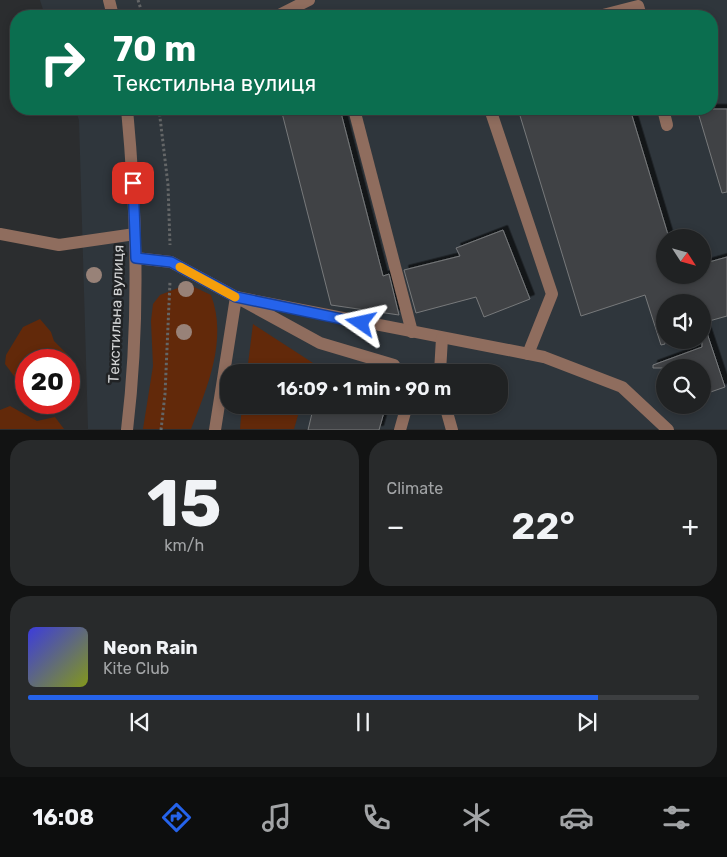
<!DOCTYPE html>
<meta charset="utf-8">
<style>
:root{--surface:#202223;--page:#282a2b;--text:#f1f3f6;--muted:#a2a4a6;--line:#3d3f41;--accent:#2563eb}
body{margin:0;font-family:Rubik,sans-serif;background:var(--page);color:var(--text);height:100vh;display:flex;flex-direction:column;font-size:19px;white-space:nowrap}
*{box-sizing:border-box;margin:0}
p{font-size:16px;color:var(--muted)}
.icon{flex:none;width:28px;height:28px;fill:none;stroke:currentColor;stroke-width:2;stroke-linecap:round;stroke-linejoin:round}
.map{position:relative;height:430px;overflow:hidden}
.drawer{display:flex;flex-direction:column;gap:10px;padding:10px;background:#121313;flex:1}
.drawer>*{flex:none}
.guide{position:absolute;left:10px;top:10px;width:708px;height:105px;border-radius:20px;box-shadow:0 2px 8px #0003,0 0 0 1px var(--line);background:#0b6e4f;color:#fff;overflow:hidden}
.needle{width:32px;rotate:126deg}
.fabs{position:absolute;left:656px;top:229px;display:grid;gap:10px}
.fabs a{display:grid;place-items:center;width:55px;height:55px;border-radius:50%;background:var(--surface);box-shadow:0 2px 8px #0003,0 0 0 1px var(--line);font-size:25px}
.speed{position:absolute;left:15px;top:349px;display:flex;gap:10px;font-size:25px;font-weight:700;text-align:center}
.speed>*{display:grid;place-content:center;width:65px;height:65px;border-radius:50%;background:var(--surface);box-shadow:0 2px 8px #0003,0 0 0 1px var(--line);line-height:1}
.speed .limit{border:8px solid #d22;background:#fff;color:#111}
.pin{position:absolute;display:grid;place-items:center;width:42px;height:42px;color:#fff;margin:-21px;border-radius:10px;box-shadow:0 2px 8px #0006}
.me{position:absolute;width:55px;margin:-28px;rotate:281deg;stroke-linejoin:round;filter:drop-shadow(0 0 4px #0008)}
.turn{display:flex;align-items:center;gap:18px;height:105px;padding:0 20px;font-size:22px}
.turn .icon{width:65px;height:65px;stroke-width:2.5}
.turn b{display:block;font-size:35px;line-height:42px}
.big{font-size:38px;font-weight:600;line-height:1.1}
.drawer .tile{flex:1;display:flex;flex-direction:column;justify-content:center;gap:8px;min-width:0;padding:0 18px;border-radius:20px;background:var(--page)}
.drawer .dial{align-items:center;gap:0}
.dial b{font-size:65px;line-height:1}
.song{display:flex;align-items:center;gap:15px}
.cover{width:60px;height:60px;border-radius:8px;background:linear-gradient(135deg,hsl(240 70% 55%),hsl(70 70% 35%))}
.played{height:5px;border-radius:2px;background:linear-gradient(90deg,var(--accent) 85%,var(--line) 85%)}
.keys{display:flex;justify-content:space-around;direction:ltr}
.heat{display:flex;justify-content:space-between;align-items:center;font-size:28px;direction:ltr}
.drawer .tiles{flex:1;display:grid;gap:10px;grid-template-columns:1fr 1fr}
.tile:last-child{grid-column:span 2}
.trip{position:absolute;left:220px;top:364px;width:288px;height:50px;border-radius:20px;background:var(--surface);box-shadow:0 2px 8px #0003,0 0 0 1px var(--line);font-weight:600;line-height:50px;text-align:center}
.tabs{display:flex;height:80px;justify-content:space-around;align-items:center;background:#0d0e0e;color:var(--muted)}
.tabs .icon{width:35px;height:35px}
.tabs .current{color:var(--accent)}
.tabs b{font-size:22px;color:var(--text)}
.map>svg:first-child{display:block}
.built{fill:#2f363c;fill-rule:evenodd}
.green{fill:#62290a}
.building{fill:#414345;stroke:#77797b;filter:url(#shadow)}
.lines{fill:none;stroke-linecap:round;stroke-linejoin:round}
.path{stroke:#646667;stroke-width:3;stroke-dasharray:2.5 2.5;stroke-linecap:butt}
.minor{stroke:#8f6d5e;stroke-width:12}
.tree{fill:#988278}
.route-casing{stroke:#184099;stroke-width:12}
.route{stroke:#2563eb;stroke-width:9}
.slow{stroke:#f59e0b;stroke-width:9}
.labels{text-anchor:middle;stroke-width:5;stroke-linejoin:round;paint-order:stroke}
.street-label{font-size:15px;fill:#d3d4d5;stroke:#212325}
</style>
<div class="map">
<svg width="727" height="430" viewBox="0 0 727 430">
<defs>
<filter id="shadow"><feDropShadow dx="4.5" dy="-4.5" stdDeviation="0" flood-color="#0009"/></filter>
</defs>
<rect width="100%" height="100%" fill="#2b2d2f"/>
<path class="built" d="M 40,0 L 727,0 L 727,429 L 88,429 L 79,120 L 75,109 L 711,109 L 711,16 L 45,16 ZM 665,238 L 702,238 L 702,275 L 665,275 ZM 665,302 L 702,302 L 702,340 L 665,340 ZM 665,368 L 702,368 L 702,405 L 665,405 ZM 229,372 L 499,372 L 499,405 L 229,405 Z"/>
<g class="green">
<path d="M 188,284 L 211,295 C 228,340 207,388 191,429 L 143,429 L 153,366 L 151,321 L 153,304 L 160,295 Z"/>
<polygon points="40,319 51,332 54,341 71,358 80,374 78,382 69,390 69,360 26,360 26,392 5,364 6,355 23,327"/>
<polygon points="253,324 313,363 310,372 247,372"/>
<polygon points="242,405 301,405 294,429 240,429"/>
<polygon points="10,406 37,421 55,417 64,429 0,429 0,410"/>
</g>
<g class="building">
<polygon points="281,109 340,109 383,276 389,274 399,315 331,305"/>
<polygon points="518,109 630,109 669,238 665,238 665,275 702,275 702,264 727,257 727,316 702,323 702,302 665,302 665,344 661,345 645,295 581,316"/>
<polygon points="697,109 727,109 727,192 722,193"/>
<polygon points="503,230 530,299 484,317 476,297 416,313 404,270 460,256 456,248"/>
<polygon points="702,330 706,330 725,387 702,395 702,368 653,368 653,365 702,347"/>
<polygon points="314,405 386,405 379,430 308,430"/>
</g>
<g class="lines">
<g class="path">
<polyline points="138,0 143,16"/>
<polyline points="159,109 168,185 170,245"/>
<polyline points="161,430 165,394 170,281"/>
</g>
<g class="minor">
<polyline points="109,0 113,16"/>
<polyline points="277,16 309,0"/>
<polyline points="599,16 638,6 641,16"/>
<polyline points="354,109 412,332"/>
<polyline points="490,109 552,294 528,354"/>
<polyline points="663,109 667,125"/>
<polyline points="0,234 59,245 135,234"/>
<polyline points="136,258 171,262 236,297 544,357 622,387 668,430"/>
<polyline points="440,372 442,338"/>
<polyline points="445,405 452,430"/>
<path d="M 127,430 C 140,323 137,215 127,109"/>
<polyline points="215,430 236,297 320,343 394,365 398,372"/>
<polyline points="400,430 407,405"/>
</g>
</g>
<g class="tree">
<circle cx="94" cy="275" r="8"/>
<circle cx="186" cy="289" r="8"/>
<circle cx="184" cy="332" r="8"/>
</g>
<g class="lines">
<g class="route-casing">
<polyline id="route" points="133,183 136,258 171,262 236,297 361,323"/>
</g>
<use href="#route" class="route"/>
<polyline class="slow" points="180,267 235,297"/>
</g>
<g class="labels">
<g class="street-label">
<text transform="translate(116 314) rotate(-88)" y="5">Текстильна вулиця</text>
</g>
</g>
</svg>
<div class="fabs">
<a><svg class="needle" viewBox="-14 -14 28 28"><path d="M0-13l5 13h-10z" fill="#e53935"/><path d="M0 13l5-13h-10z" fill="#a2a4a6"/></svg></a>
<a><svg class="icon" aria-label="sound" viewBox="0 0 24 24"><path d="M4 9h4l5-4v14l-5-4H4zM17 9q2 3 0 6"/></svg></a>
<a><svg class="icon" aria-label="search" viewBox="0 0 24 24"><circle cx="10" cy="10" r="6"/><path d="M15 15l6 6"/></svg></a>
</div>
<div class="speed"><div class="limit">20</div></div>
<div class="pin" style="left:133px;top:183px;background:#d93025"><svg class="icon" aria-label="arrive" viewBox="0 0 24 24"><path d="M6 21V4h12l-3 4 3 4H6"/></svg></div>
<svg class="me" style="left:361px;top:323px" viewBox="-20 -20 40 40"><path d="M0-17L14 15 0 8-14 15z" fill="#2563eb" stroke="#fff" stroke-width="4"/></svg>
<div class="trip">16:09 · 1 min · 90 m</div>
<div class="guide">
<div class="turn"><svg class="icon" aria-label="right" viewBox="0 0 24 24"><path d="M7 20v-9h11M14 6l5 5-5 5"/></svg><div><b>70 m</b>Текстильна вулиця</div></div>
</div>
</div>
<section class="drawer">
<div class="tiles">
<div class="tile dial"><b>15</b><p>km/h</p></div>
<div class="tile"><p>Climate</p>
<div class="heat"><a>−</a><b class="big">22°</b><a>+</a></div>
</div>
<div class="tile">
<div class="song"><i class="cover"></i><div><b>Neon Rain</b><p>Kite Club</p></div></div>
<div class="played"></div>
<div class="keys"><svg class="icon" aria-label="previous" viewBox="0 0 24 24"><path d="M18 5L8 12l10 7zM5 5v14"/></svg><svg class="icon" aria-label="pause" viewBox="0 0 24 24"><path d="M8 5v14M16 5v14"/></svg><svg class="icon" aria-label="next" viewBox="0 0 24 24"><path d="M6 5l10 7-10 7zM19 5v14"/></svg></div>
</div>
</div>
</section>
<nav class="tabs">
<b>16:08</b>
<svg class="icon current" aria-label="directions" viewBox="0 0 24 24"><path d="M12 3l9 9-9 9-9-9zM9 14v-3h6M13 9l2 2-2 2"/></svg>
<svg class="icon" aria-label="music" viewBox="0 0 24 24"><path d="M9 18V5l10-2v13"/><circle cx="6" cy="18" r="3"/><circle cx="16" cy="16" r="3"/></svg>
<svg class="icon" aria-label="phone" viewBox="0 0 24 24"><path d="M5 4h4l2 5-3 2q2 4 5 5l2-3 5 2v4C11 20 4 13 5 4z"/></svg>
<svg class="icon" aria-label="climate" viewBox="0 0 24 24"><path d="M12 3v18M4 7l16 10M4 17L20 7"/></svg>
<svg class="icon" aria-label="car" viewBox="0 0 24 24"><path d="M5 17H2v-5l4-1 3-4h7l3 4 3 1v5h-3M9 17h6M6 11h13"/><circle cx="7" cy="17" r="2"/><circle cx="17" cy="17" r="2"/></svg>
<svg class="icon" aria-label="filters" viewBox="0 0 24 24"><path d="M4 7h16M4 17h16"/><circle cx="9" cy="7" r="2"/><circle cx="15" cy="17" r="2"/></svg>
</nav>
